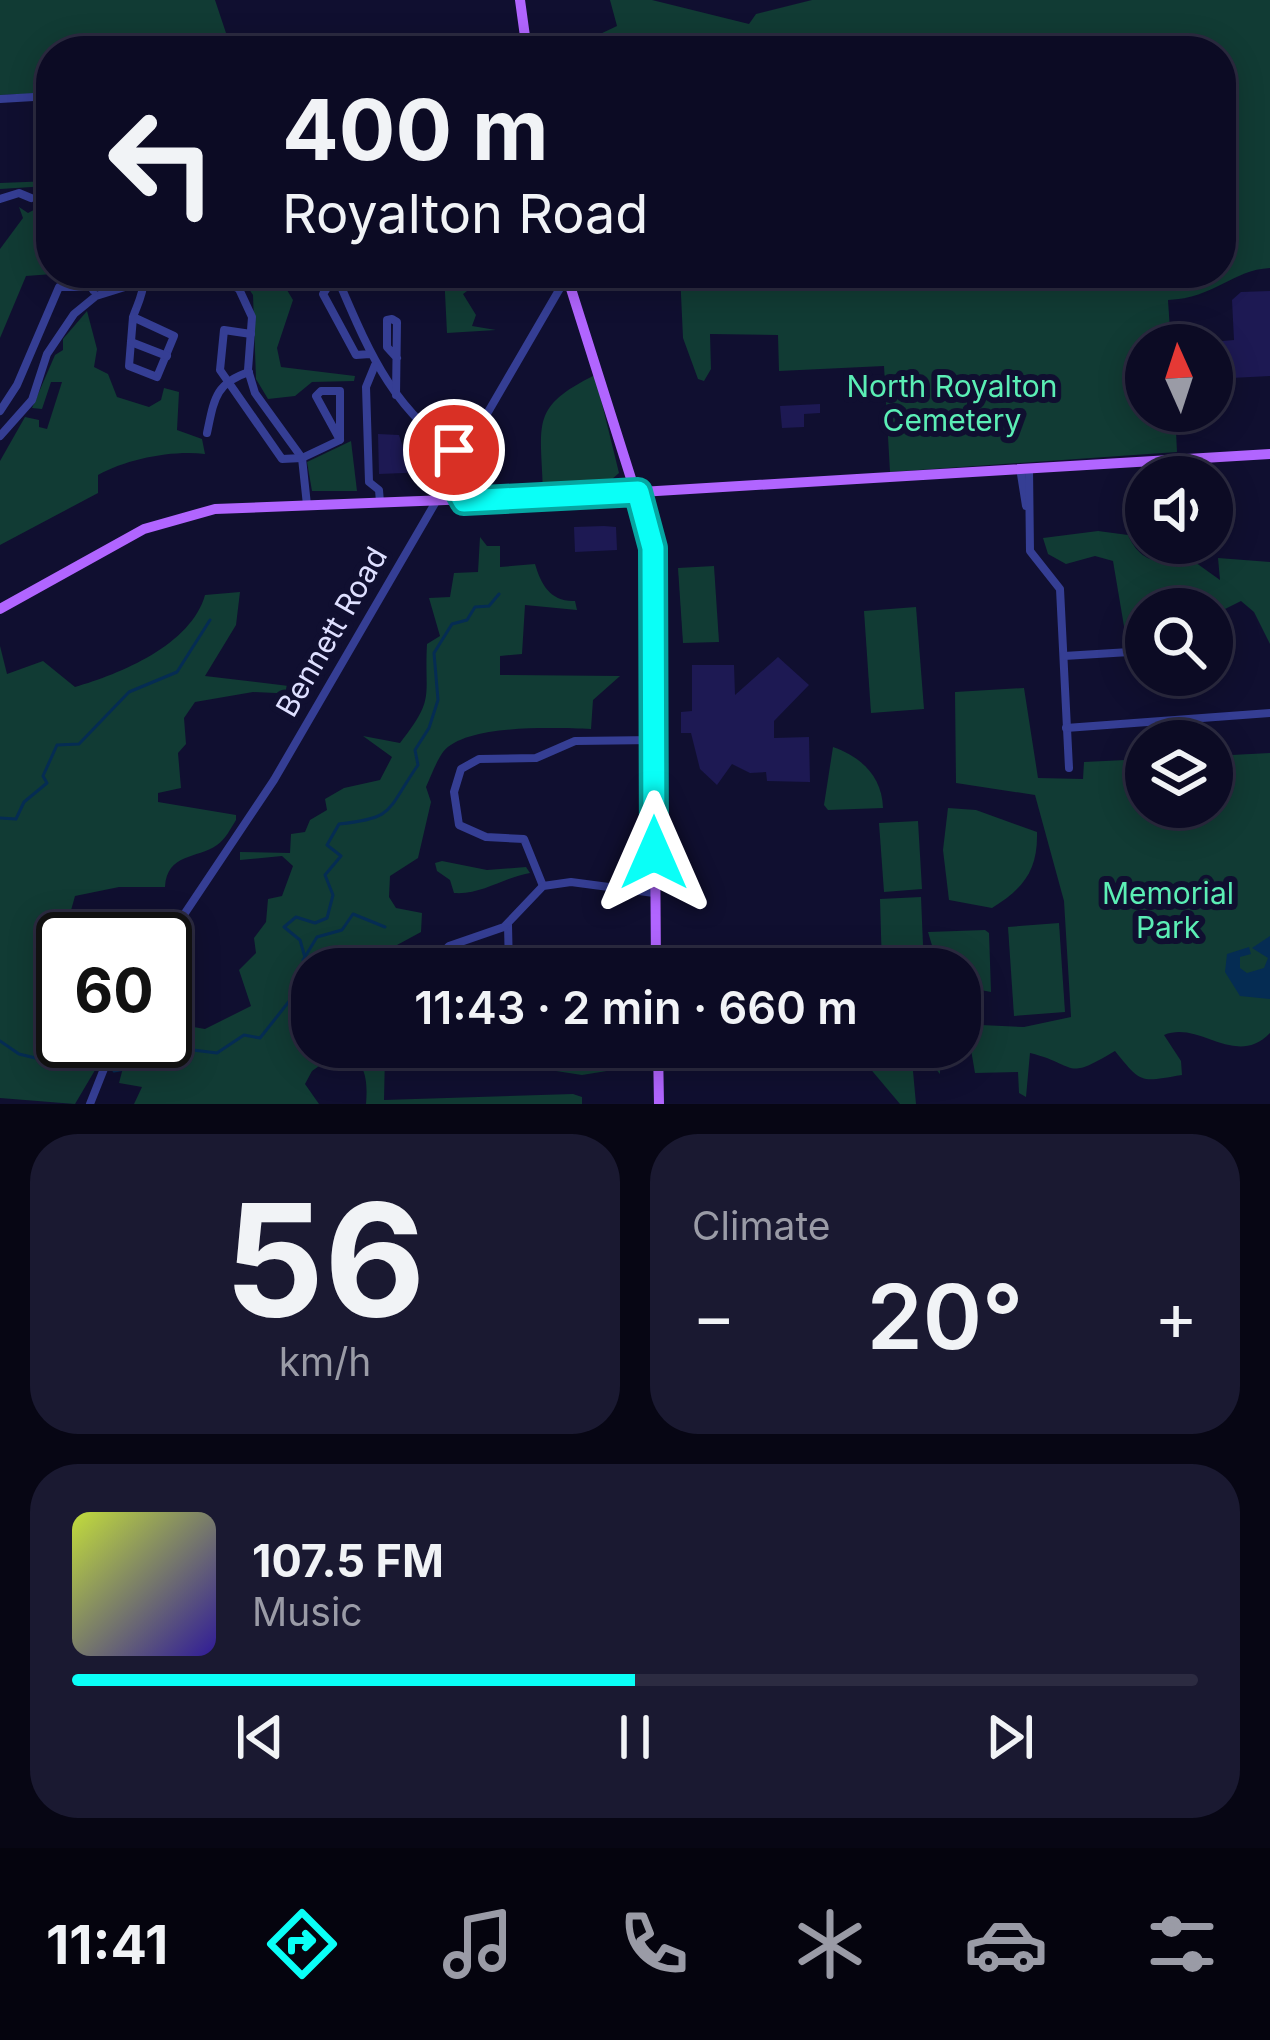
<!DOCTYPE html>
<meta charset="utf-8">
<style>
:root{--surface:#0c0b24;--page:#1a1931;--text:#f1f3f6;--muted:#9a9ba6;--line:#2c2b41;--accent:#0afff7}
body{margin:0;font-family:Inter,sans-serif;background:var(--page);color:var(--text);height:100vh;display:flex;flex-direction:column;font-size:45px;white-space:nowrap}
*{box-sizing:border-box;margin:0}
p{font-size:39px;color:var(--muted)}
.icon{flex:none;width:66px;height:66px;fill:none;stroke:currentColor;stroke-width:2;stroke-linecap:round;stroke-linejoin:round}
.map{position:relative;height:1104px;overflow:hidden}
.side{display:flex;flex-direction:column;gap:30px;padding:30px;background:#070614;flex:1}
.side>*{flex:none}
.guide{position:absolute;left:36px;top:36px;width:1200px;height:252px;border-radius:48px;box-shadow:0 6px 30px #0003,0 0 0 3px var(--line);background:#0c0b24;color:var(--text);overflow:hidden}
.needle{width:78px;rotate:357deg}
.buttons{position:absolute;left:1125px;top:324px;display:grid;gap:24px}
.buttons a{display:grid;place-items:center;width:108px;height:108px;border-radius:50%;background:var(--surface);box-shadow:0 6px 30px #0003,0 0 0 3px var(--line);font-size:60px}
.speed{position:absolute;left:36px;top:912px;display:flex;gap:24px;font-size:60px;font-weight:700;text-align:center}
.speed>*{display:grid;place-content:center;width:156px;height:156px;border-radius:50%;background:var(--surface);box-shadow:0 6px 30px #0003,0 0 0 3px var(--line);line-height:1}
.speed .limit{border:6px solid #111;border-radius:18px;background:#fff;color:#111}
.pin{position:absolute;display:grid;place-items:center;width:102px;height:102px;color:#fff;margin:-51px;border:6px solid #fff;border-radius:50%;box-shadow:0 3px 12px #0007}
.me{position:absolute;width:132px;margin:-66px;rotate:0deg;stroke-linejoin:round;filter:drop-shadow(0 0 9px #0008)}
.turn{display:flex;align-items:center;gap:42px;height:252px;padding:0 48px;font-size:54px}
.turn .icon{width:156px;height:156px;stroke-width:2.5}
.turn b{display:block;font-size:84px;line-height:102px}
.big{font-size:90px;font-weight:600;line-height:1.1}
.side .tile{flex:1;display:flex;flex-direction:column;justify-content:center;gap:18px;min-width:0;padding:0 42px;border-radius:48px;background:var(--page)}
.side .dial{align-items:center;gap:0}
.dial b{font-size:156px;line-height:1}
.song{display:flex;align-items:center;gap:36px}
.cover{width:144px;height:144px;border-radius:18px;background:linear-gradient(135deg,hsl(70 70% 55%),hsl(250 70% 35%))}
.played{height:12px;border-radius:6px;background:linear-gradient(90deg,var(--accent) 50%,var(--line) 50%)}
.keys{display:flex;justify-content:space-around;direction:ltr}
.heat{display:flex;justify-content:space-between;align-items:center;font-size:66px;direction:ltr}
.side .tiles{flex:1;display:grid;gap:30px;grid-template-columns:1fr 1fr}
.tile:last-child{grid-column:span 2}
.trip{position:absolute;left:291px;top:948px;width:690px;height:120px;border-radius:48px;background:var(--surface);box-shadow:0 6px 30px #0003,0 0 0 3px var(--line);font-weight:600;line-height:120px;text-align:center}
.dock{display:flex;height:192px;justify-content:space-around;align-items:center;background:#05040e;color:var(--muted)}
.dock .icon{width:84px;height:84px}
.dock .current{color:var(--accent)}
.dock b{font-size:54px;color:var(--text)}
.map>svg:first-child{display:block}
.green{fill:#113b34}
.water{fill:#052c53}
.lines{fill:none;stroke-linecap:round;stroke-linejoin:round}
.stream{stroke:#052c53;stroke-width:3}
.building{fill:#1d1953}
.minor{stroke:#353e94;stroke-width:8}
.major{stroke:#b165ff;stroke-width:10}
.route-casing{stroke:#06a6a1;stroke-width:30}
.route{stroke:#0afff7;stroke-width:21}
.labels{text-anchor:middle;stroke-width:12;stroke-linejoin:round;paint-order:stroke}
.park-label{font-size:30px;fill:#5beeb5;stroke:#100f30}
.street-label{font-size:30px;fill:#dedfff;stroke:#100f30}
</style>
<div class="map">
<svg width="1270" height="1104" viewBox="0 0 1270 1104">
<rect width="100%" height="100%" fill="#100f30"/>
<g class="green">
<polygon points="0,0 215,0 232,51 51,51 51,93 0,95"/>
<path d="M 610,0 L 652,0 L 749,24 L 756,14 L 812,0 L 1270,0 L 1270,268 C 1232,270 1215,298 1168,300 L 1171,345 L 1146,345 L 1146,411 L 1175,411 L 1177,452 L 890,472 L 884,366 L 779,371 L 778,335 L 710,334 L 711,369 L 704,381 L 698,379 L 683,338 L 680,273 L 1221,273 L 1221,51 L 592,51 L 581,43 L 617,26 Z"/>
<polygon points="51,181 53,274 26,276 0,338 0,249 23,218 19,207 28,213 49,202 48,186 0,189 0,183"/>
<polygon points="238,273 283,273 281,280 293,300 277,348 281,367 355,376 354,381 312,382 295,396 268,399 256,379 253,295"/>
<polygon points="444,273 515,273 502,277 505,289 475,285 463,294 476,315 472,326 496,330 447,333"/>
<path d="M 87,311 L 97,349 L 94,367 L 108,374 L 117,397 L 149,407 L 161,400 L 164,388 L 179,392 L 177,430 L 202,439 L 205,454 C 172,450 127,459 98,475 L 98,493 L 0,545 L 0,461 L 25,417 L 39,420 L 39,427 L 47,429 L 62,382 L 51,382 L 42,409 L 32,408 L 55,355 L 63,350 L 63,339 Z"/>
<path d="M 595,375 L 619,473 L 605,485 L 543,489 C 541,423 530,407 595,375 Z"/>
<polygon points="351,441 357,491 312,491 307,462"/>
<path d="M 1098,531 L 1128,535 C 1142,566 1162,563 1192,560 L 1220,580 L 1218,558 L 1270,562 L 1270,644 L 1254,612 L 1241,601 L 1217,613 L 1215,637 L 1212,609 L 1146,609 L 1146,642 L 1127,644 L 1113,561 L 1095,556 L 1066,564 L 1048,554 L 1043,538 Z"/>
<path d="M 480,537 L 487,546 L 500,546 L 500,567 L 535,564 C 541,584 550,602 575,601 L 577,610 L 525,605 L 522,654 L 500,656 L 500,675 L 620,676 L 593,700 L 591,729 C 559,728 466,723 443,752 C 436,762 431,776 426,787 L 431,802 L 418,858 L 390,876 L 389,897 L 396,908 L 422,913 L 421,932 L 386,951 L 385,969 L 312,969 L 312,1047 L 379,1047 L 385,1054 L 384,1100 L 573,1094 L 582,1097 L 582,1104 L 366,1104 C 368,1080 366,1058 340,1051 L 312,1071 L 305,1084 L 319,1104 L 134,1104 L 142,1087 L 119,1083 L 130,1041 L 165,1041 L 165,1022 L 205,1029 L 251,1006 L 239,970 L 256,953 L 254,938 L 266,922 L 268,899 L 282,896 L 293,866 L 282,856 L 240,860 L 240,852 L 290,853 L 291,834 L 305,832 L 310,820 L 327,810 L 325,799 L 344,788 L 380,780 L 392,757 L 363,736 L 400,743 C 436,697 424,698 427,644 L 440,636 L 429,598 L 450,597 L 454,573 L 478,572 Z"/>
<polygon points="714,566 719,642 683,643 678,568"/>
<path d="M 240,592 L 236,625 L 205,676 L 297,687 L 298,694 L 253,692 L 195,702 L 184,718 L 186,744 L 178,753 L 181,788 L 158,793 L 158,802 L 236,815 L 236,820 C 231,828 225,840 217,845 C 197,859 167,853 165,887 L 119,887 L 75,896 L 63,939 L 63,974 L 52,976 C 53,999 63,1016 63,1041 L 103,1045 L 101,1060 L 75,1104 L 0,1098 L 0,646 L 7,674 L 43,661 L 75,687 C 120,674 191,645 205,595 Z"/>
<polygon points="916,607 924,709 871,713 864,611"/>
<path d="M 1024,688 L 1038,778 L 1083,779 L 1084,762 L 1146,759 L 1146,807 L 1212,807 L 1212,756 L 1270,753 L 1270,1033 C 1235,1069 1200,1020 1164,1035 L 1181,1061 L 1182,1075 C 1139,1082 1142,1084 1115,1051 C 1063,1082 1079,1065 1030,1053 L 1026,1097 L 1019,1093 L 1018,1072 L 975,1073 L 969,1038 L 960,1041 L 960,1024 L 1024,1027 L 1071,1017 L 1064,901 L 1035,795 L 956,783 L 955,692 Z"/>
<path d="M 833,747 C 861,757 882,776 883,808 L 828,810 L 824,805 Z"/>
<path d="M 948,808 L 976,810 L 1037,832 C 1038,870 1024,888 992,908 L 949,900 L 943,850 Z"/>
<polygon points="918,821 922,889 884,892 879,823"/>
<path d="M 442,861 L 487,870 L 526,867 L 530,873 C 502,878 482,895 454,893 L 450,880 L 437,871 L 435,863 Z"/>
<polygon points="921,897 924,969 882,969 880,899"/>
<polygon points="1059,923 1065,1012 1014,1016 1008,927"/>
<polygon points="985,930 989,933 991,992 960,986 960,969 939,969 928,932"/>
<polygon points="542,1047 642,1047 644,1065 582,1075 543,1069"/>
<polygon points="852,1047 940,1047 940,1074 922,1053 911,1049 916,1104 900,1104"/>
</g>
<polygon class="water" points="1270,936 1270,999 1240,996 1225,972 1227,954 1249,947 1251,954 1240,957 1240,968 1247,973 1264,968 1268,958 1252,948"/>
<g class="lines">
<g class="stream">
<polyline points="0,818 16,819 24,802 47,783 43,776 57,745 79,744 129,692 177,672 210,620"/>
<polyline points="303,960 317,937 342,930 353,914 385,927"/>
<polyline points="0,1041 19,1054 56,1063 97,1065"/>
<path d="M 114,1071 L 169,1061 L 193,1050 L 217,1053 L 244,1035 L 260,1038 L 310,975 L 300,940 L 284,927 L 296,917 L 315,923 L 327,918 L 333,895 L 325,875 L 341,856 L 327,845 L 339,824 C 396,818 386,811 418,765 L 415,750 L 429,728 L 438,700 L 434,653 L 452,624 L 467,620 L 475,607 L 489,606 L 499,594"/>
</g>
</g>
<g class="building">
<polygon points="1270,291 1270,376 1212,379 1212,342 1234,340 1232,300 1241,292"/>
<polygon points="820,404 820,413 804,414 804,427 782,428 780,406"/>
<polygon points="378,434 399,435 407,460 428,460 429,472 379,474"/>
<polygon points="604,526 616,527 617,550 575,552 574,527"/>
<polygon points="778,657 809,685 774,721 774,738 809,737 810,782 767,781 766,772 750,773 732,764 717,785 700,769 691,733 681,733 681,712 692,711 692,665 734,665 735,695"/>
</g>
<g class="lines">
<g class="minor">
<polyline points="0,99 51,96"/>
<polyline points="0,199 19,193 31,198"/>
<polyline points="86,273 93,290"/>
<polyline points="208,273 239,289 252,317 248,370 255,393 302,458 307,505"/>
<path d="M 133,317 L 174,336 L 157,377 L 129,366 L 133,317 C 138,303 143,295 144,280"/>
<polyline points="251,334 224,330 220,370 282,459 302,458 340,440 340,391 321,391 316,396 340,440"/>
<polyline points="131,342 167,356"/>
<path d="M 370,354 L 356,355 L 323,294 L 331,282 L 339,282 C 369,352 395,415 464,456"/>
<polyline points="375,365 366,387 369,482 379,490 380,502"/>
<polyline points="396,395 397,322 392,319 387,320 387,347 397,358"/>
<polyline points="0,411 17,385 59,287 92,287"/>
<path d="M 207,433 C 214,400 215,383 249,372"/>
<polyline points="0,436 32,400 47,354 74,314 96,296 170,273"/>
<polyline points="1020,468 1026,506"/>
<polyline points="1029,469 1030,551 1060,589 1069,768"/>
<polyline points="1212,648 1218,647"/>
<polyline points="1064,656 1146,651"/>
<polyline points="1066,728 1270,713"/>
<polyline points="543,886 524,839 486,837 459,825 454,792 461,769 479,759 536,758 575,741 654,740"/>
<polyline points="508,925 509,969"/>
<polyline points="165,943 274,780 566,278"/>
<polyline points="427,969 449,946 504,927 543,886 571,882 654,893"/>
<path d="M 421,1047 C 438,1074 473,1069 500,1058 L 508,1047"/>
<polyline points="90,1104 115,1041"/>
</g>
<g class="major">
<polyline points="520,0 527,51"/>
<polyline points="566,273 653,548 656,969"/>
<polyline points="0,609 144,529 215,509 624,493 1270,454"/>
<polyline points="658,1047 659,1104"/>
</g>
</g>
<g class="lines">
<g class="route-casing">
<polyline id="route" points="454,450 464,456 451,477 464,501 638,492 653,548 654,853"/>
</g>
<use href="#route" class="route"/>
</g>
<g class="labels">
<g class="park-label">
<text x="952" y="397">North Royalton<tspan x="952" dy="34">Cemetery</tspan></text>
<text x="1168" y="904">Memorial<tspan x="1168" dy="34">Park</tspan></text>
</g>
<g class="street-label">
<text transform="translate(332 632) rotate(-60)" y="10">Bennett Road</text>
</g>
</g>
</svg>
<div class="buttons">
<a><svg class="needle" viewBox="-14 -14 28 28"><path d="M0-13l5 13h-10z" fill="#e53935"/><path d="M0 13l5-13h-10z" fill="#9a9ba6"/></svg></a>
<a><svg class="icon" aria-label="sound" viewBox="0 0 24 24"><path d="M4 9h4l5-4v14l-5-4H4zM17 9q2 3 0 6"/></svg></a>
<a><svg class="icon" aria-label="search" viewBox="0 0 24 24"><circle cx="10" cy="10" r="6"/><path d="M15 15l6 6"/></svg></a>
<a><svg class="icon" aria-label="layers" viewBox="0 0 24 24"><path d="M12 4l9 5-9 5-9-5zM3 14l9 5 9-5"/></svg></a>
</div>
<div class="speed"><div class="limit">60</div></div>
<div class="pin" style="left:454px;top:450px;background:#d93025"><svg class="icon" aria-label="arrive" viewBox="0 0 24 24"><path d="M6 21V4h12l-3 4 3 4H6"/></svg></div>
<svg class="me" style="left:654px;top:853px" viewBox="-20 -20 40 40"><path d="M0-17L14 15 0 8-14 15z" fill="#0afff7" stroke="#fff" stroke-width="4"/></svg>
<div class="trip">11:43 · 2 min · 660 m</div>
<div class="guide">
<div class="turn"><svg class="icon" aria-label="left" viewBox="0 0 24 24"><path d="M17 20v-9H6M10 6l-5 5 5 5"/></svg><div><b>400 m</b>Royalton Road</div></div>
</div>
</div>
<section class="side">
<div class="tiles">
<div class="tile dial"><b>56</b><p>km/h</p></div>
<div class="tile"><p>Climate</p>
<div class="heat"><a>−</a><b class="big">20°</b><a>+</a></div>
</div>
<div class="tile">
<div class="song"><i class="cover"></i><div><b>107.5 FM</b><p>Music</p></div></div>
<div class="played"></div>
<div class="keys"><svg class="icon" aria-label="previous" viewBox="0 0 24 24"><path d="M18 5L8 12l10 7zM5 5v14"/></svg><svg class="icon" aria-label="pause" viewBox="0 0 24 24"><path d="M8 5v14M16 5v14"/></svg><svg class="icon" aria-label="next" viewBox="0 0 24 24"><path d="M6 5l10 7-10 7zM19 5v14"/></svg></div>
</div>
</div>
</section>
<nav class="dock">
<b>11:41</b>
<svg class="icon current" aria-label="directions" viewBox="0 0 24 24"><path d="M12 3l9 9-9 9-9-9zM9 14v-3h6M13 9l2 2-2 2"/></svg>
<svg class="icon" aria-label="music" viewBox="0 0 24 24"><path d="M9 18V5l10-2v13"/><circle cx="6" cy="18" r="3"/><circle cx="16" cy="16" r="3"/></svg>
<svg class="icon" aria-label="phone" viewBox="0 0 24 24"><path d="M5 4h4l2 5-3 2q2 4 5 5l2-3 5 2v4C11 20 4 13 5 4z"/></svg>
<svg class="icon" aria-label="climate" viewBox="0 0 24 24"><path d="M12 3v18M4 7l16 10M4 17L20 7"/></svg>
<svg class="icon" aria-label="car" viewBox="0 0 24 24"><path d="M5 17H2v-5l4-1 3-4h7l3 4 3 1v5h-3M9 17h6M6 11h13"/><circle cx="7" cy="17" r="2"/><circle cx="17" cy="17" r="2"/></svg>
<svg class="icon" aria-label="filters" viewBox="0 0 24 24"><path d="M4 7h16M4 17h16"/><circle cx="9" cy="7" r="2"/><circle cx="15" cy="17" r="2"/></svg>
</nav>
